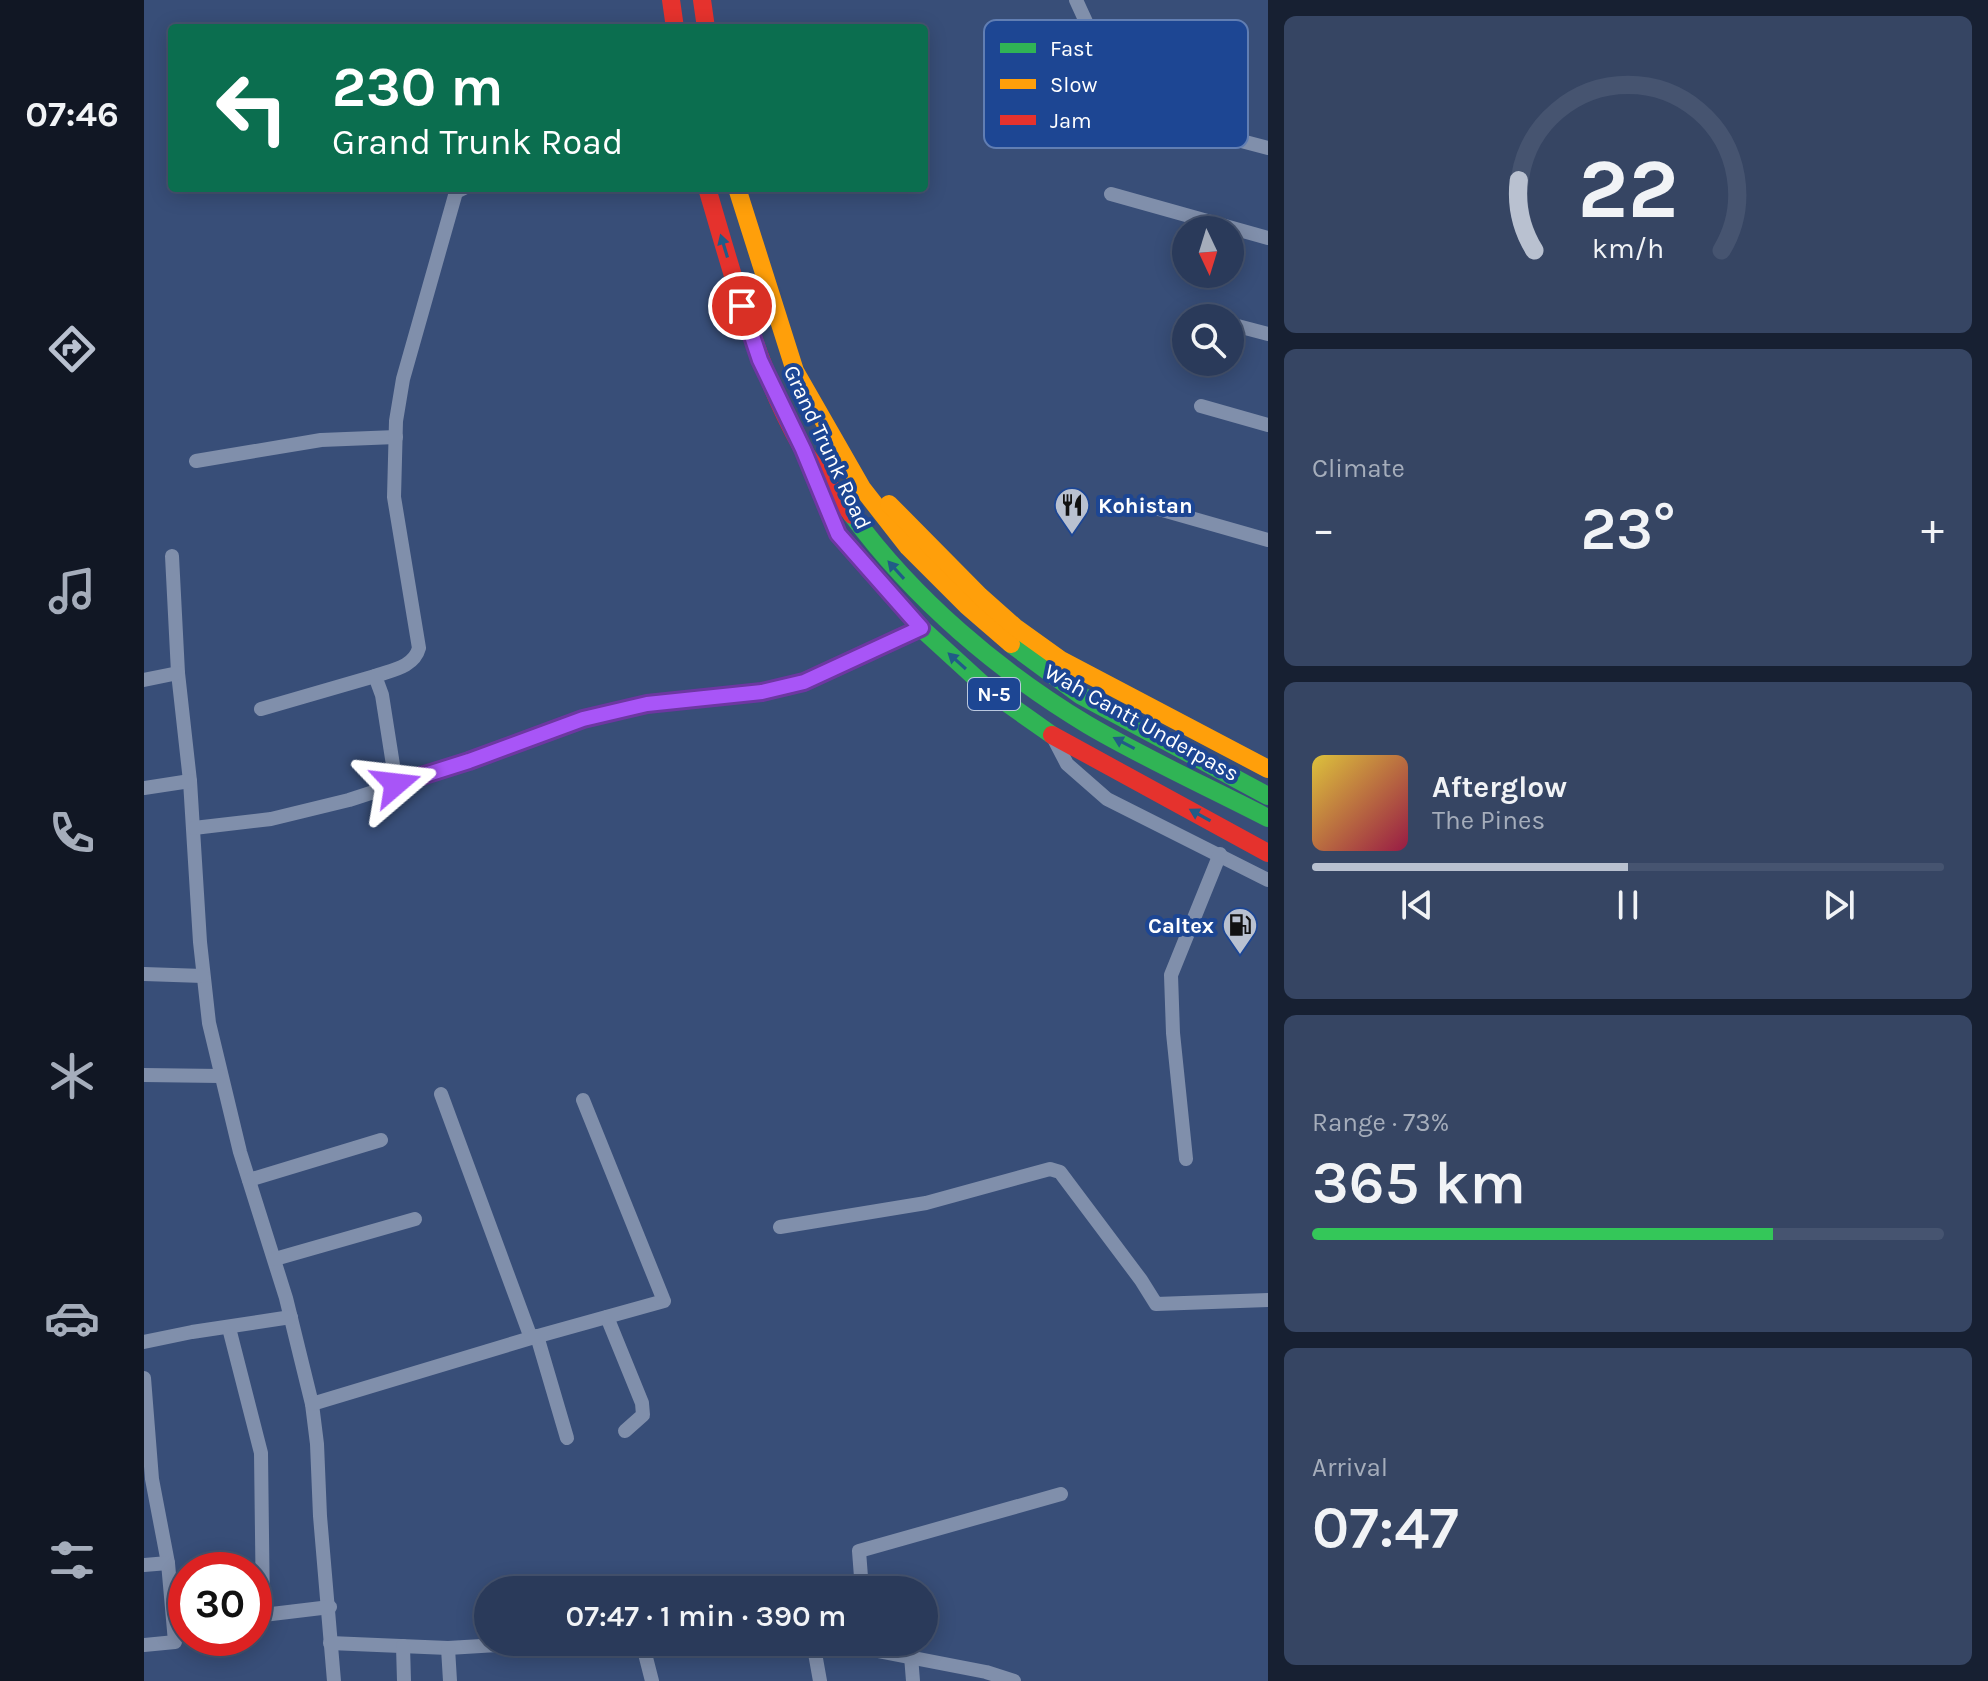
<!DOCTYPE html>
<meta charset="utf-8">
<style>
:root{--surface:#2a3a5a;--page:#364563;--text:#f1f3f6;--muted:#a5adbb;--line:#465470;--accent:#b9c1d0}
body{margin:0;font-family:Karla,sans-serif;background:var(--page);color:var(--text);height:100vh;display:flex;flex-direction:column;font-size:30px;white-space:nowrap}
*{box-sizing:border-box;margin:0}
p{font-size:26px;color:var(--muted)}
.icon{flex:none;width:44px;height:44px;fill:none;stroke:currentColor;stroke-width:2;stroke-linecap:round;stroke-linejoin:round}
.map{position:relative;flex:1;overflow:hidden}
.drawer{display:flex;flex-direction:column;gap:16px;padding:16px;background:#172032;width:720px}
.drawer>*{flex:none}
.hud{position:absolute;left:24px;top:24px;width:760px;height:168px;border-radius:8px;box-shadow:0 4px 20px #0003,0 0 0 2px var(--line);background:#0b6e4f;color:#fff;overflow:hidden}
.needle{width:52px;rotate:176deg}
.buttons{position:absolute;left:1028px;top:216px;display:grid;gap:16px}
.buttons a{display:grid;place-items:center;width:72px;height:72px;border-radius:50%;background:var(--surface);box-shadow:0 4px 20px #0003,0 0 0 2px var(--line);font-size:40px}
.speed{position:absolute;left:24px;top:1552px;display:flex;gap:16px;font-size:40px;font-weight:700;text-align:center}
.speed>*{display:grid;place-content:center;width:104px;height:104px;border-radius:50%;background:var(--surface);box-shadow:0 4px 20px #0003,0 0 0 2px var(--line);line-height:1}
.speed .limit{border:12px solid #d22;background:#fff;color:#111}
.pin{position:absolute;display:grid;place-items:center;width:68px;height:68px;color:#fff;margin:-34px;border:4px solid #fff;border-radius:50%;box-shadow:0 2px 8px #0007}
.me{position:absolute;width:88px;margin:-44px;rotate:73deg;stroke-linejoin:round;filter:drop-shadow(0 0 6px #0008)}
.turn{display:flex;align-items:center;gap:28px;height:168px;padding:0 32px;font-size:36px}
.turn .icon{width:104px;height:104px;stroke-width:2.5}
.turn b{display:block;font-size:56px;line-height:68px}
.big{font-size:60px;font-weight:600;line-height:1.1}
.drawer .widget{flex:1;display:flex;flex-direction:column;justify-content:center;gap:12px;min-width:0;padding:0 28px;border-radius:12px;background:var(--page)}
.drawer .dial{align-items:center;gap:0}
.dial svg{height:208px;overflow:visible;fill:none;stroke:var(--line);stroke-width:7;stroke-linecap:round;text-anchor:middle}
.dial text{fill:var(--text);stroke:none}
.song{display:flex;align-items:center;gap:24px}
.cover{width:96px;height:96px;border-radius:12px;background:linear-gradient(135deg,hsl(50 70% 55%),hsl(340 70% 35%))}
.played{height:8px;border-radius:4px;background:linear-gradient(90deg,var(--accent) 50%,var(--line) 50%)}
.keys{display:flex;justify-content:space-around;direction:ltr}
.heat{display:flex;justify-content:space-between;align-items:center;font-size:44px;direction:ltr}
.charge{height:12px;border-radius:6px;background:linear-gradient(90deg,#34c759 73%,var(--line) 0)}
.trip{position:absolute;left:330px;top:1576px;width:464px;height:80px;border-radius:40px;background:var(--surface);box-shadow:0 4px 20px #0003,0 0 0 2px var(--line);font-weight:600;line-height:80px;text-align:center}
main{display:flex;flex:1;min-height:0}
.menu{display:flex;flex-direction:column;width:144px;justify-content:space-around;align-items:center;background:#111724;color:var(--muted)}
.menu .icon{width:56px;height:56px}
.menu .current{color:var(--accent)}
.menu b{font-size:36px;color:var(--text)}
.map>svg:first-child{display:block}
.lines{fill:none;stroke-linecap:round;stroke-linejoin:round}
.street{stroke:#808fab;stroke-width:14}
.fast{stroke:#30b455;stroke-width:18}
.slow{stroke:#ff9f0a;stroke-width:18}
.jam{stroke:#e5322d;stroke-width:18}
.oneway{fill:#215c87}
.route-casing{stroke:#6d37a1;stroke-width:20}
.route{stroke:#a855f7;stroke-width:14}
.labels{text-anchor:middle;stroke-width:8;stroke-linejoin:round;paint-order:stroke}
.shield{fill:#1d4693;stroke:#bbc8df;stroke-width:2}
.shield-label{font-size:20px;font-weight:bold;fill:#fff}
.street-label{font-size:22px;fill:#fff;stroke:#1d4693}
.poi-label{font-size:22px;font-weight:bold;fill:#fff;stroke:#1d4693;text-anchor:start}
.key{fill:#1d4693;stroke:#617eb3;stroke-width:2}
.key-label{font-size:22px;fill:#fff}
</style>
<main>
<nav class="menu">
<b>07:46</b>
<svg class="icon current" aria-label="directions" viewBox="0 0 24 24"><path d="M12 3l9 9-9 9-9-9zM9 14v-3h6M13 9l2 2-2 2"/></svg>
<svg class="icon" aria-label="music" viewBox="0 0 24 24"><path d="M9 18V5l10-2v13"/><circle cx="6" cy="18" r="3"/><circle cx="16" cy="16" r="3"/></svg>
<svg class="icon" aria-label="phone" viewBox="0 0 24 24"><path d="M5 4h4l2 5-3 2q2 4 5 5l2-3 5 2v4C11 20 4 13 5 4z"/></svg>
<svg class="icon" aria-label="climate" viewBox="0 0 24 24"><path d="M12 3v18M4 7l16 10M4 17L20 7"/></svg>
<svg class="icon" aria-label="car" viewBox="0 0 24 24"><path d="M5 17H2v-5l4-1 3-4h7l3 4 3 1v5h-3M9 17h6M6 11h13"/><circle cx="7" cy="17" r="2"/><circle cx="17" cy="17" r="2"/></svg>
<svg class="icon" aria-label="filters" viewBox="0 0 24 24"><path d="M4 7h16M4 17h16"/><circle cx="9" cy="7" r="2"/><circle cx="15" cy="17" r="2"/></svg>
</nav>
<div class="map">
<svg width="1124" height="1681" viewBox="0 0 1124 1681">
<rect width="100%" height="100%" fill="#384e78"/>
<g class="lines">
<g class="street">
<polyline points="932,0 965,72"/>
<polyline points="1006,117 1124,148"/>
<polyline points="967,194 1124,238"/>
<polyline points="1057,317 1060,318"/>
<polyline points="1086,324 1124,334"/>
<polyline points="1057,406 1124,425"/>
<polyline points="52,461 177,440 252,437"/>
<polyline points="1008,507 1124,540"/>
<polyline points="28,556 34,673 46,781 56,942 65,1023 96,1152 142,1298 168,1404 173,1444 176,1516 190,1681"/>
<polyline points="0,680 34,673"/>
<polyline points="117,709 231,676"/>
<polyline points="910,739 923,764 963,799 1124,880"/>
<path d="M 252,784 L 238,695 L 231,676 C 248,670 270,667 275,648 L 250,497 L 252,421 L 259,379 L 312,192 L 320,188"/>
<polyline points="0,788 46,781"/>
<polyline points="50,828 127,819 205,800 325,761 439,719 503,704 618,692 660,682 777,628"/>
<polyline points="0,974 59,976"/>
<polyline points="0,1075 76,1076"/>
<polyline points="297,1094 387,1338"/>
<polyline points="1042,1159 1029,1033 1027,975 1076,854"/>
<polyline points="105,1180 237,1140"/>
<polyline points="636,1227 782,1203 906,1169 916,1172 997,1280 1012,1304 1124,1300"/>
<polyline points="131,1259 271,1219"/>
<polyline points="463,1317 498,1403 499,1415 481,1431"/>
<polyline points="85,1328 117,1453 119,1615"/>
<polyline points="393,1336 423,1438"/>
<polyline points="0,1342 48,1332 147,1317"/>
<polyline points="0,1378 8,1479 24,1563 31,1642 0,1645"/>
<polyline points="168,1404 387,1338 520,1301 439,1100"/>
<polyline points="0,1565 24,1563"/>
<polyline points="718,1590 715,1551 917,1494"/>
<polyline points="111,1616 186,1607"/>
<polyline points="498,1642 508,1681"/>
<polyline points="669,1642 676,1681"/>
<polyline points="687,1642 842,1672 870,1681"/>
<polyline points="186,1643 304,1648 403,1642"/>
<polyline points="259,1646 260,1681"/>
<polyline points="304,1648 306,1681"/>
<polyline points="767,1656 769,1681"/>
</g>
<g class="fast">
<polyline points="669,473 694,534 777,628 847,692 908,735"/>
<path d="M 708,515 C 770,599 854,671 944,725 C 1002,759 1064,787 1124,818"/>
<polyline points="867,644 936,695 1124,796"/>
</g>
<g class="slow">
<polyline points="593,188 651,371 718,488 764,547 823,606 867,644"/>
<polyline points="745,504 836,596 871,627 917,660 1124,769"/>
</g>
<g class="jam">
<polyline points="527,0 531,28"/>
<polyline points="558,0 562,28"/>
<path d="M 563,188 C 589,275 612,366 657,446 C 671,470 691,492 708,515"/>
<polyline points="908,735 1124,853"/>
</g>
</g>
<defs><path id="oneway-solid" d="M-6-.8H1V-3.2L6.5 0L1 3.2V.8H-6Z" transform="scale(2)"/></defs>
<g class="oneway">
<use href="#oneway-solid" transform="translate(580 246) rotate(-107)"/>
<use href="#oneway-solid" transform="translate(752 570) rotate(-132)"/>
<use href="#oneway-solid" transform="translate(813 661) rotate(-138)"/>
<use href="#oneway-solid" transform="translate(980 743) rotate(-152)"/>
<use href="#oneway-solid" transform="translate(1056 815) rotate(-151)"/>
</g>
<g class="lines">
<g class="route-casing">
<polyline id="route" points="252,784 325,761 439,719 503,704 618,692 660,682 777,628 694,534 659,449 616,360 598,306"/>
</g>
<use href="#route" class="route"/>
</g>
<defs>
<g id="restaurant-pin" transform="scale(1.8)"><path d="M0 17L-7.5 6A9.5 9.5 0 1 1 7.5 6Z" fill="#b9c1d0" stroke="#1d4693"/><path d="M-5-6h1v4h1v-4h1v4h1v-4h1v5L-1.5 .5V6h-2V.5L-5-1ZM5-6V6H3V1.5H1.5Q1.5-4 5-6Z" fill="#111"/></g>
<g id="fuel-pin" transform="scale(1.8)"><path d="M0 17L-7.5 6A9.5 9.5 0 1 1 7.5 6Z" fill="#b9c1d0" stroke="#1d4693"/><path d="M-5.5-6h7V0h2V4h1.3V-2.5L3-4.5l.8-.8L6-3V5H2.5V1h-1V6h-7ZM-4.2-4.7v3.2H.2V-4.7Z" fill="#111"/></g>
</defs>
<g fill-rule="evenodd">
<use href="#restaurant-pin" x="928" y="505"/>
<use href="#fuel-pin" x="1096" y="925"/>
</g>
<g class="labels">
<rect class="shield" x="824" y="678" width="52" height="32" rx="6"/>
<g class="shield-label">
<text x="850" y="701">N-5</text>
</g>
<g class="street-label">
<text transform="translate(684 447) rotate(65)" y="8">Grand Trunk Road</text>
<text transform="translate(998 722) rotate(29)" y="8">Wah Cantt Underpass</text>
</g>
<g class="poi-label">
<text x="954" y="513">Kohistan</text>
<text x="1070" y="933" text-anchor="end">Caltex</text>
</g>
</g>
<rect x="840" y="20" width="264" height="128" rx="12" class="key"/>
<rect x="856" y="43" width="36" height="10" fill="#30b455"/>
<rect x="856" y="79" width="36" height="10" fill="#ff9f0a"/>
<rect x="856" y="115" width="36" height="10" fill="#e5322d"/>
<g class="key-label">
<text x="906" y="56">Fast</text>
<text x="906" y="92">Slow</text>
<text x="906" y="128">Jam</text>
</g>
</svg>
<div class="buttons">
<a><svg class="needle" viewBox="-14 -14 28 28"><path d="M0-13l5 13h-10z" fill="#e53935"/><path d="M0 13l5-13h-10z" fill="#a5adbb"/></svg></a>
<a><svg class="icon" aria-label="search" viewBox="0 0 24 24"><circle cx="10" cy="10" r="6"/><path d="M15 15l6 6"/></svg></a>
</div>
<div class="speed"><div class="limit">30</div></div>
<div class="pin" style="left:598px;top:306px;background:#d93025"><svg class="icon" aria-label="arrive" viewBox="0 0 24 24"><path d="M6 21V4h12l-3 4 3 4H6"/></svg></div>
<svg class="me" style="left:252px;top:784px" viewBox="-20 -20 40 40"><path d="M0-17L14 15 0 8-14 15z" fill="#a855f7" stroke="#fff" stroke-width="4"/></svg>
<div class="trip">07:47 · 1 min · 390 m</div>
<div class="hud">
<div class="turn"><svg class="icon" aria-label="left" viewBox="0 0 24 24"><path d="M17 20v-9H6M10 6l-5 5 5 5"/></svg><div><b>230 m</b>Grand Trunk Road</div></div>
</div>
</div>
<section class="drawer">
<div class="widget dial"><svg viewBox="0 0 100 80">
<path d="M14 69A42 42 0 1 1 86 69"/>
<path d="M14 69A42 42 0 0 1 8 42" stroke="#b9c1d0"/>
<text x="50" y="56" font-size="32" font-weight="700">22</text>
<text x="50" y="72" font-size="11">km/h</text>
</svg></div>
<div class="widget"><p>Climate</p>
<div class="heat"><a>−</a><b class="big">23°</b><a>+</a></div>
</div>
<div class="widget">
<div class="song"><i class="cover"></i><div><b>Afterglow</b><p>The Pines</p></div></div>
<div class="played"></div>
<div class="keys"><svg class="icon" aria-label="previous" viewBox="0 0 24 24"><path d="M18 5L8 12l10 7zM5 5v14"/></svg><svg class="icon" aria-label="pause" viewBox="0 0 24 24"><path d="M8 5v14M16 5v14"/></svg><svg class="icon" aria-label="next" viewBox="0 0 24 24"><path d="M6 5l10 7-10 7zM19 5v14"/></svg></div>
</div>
<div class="widget"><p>Range · 73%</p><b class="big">365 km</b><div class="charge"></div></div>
<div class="widget"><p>Arrival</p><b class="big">07:47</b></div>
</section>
</main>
